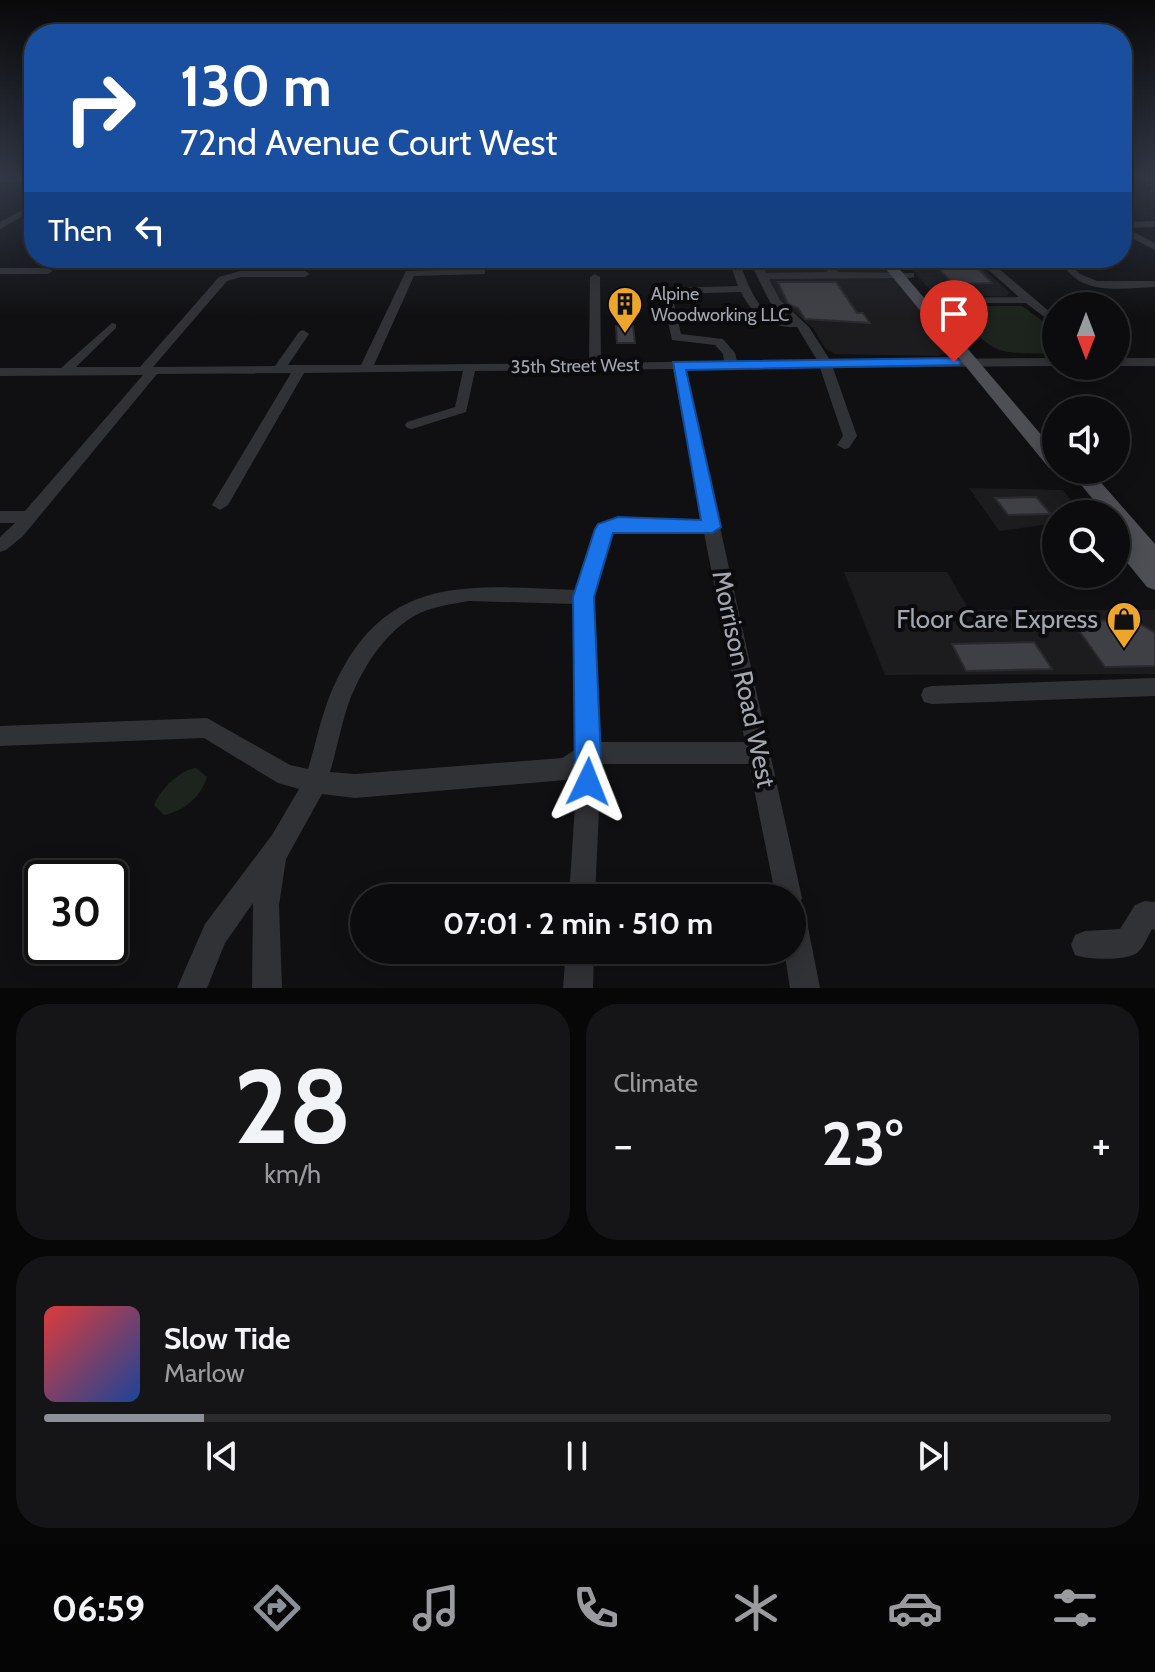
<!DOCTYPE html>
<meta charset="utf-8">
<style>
:root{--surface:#0c0c0e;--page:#151517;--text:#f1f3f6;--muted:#9a9b9e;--line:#2c2c2e;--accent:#8c9099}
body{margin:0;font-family:Cabin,sans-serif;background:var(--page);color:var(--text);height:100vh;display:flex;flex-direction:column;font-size:30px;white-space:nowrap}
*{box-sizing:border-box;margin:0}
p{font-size:26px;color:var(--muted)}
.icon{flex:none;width:44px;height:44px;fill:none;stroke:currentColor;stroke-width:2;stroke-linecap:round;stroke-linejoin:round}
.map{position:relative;height:988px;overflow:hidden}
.sheet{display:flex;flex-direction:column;gap:16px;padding:16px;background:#070708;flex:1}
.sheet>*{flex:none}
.guide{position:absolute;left:24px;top:24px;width:1108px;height:244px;border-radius:32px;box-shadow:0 4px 20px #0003,0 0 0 2px var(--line);background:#1a4fa0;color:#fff;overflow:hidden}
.needle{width:52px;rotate:180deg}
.buttons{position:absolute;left:1042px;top:292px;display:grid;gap:16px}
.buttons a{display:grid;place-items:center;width:88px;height:88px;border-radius:50%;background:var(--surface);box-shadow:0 4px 20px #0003,0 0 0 2px var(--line);font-size:40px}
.speed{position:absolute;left:24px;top:860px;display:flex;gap:16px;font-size:40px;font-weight:700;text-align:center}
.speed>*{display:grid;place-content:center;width:104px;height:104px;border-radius:50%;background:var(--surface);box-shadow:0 4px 20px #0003,0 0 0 2px var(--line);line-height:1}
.speed .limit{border:4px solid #111;border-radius:12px;background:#fff;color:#111}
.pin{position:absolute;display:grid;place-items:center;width:68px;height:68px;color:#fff;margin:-82px -34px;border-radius:50% 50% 50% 0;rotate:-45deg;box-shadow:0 0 8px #0007}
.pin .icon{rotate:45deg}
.me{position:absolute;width:88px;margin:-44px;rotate:2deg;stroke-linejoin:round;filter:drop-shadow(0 0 6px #0008)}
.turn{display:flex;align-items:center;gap:28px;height:168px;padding:0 24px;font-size:36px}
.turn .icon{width:104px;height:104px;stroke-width:2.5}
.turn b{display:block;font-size:56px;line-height:68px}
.then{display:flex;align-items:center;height:76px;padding:0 24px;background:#0003;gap:16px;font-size:30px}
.big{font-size:60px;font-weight:700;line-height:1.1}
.sheet .tile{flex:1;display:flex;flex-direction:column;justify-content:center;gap:12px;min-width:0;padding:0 28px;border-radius:32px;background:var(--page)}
.sheet .dial{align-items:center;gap:0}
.dial b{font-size:104px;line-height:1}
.song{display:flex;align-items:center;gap:24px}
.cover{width:96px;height:96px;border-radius:12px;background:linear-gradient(135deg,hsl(0 70% 55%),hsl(220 70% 35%))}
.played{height:8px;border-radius:4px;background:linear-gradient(90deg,var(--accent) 15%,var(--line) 15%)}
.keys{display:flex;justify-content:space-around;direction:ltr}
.heat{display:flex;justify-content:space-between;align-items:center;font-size:44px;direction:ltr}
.sheet .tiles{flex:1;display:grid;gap:16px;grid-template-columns:1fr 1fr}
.tile:last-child{grid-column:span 2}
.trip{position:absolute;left:350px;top:884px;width:456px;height:80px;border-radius:40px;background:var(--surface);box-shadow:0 4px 20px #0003,0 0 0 2px var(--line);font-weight:700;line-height:80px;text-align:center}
.tabs{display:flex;height:128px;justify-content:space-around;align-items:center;background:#050506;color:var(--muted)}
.tabs .icon{width:56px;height:56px}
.tabs .on{color:var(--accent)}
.tabs b{font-size:36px;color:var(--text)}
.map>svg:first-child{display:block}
.built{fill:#1c1c1f}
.green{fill:#1d241d}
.building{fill:#3f4045;stroke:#2a2a2e;stroke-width:2}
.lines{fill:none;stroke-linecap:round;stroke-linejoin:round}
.minor{fill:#313236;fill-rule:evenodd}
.major{fill:#4d4f55;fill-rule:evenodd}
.route{fill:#1a73e8;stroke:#114b97;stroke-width:2}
.labels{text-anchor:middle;stroke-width:8;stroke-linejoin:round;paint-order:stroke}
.far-poi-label{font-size:18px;fill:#a2a7b2;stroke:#0b0b0d;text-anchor:start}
.far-street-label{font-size:18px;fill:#a2a7b2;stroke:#0b0b0d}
.near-poi-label{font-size:26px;fill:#a2a7b2;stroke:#0b0b0d;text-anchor:end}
.near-street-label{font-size:26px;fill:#a2a7b2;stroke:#0b0b0d}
</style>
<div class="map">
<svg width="1155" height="988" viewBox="0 0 1155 988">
<rect width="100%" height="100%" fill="#101012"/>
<g class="built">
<polygon points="758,258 878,258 952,350 938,356 835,354 825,348 813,328 777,298"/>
<polygon points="902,258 971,258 1009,292 1007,296 945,296 932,292"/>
<polygon points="969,488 1063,490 1081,514 1056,514 1056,520 1043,525 999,531"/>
<polygon points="844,572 947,572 969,610 1155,610 1155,674 885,675"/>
</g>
<g class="green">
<path d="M 951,306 L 1022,306 L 1056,331 L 1056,354 C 989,353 996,355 951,306 Z"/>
<path d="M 196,768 L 207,777 C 201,797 184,811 164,815 L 154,805 C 160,790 179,770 196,768 Z"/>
</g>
<g class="building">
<polygon points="929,258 968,258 992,283 953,284"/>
<polygon points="778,282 836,282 857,313 863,313 870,323 805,319 798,308 788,304"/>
<polygon points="616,326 633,326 635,343 617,343"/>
<polygon points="1036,497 1051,514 1008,515 995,498"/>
<polygon points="1134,620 1155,633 1155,666 1105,667 1075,625 1091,624 1088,621"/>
<polygon points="1034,642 1052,669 966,671 952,644"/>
</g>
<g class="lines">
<g class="minor">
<rect x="0" y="179" width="34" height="3"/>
<polygon points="1153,189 1155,189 1155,193 1149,191"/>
<polygon points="34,204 34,210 0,229 0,222"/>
<polygon points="1155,221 1155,227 1126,228 1155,243 1155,250 1122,233 1122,222"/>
<path d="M 728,258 L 738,258 C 748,284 757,318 789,321 L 770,302 L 748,258 L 758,258 L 766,273 L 828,272 L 817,258 L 827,258 L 838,272 L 914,273 L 914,277 L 910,278 L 769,279 L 780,300 L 809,327 L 830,360 L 1056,358 L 1056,366 L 833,368 L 857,436 L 849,448 L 844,449 L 837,445 L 843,436 L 820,368 L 685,369 L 802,898 L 799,906 L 806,917 L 820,988 L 790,988 L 784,950 L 792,950 L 792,898 L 776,898 L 749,764 L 601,764 L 595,898 L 569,898 L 577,774 L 565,780 L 355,798 L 322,794 L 286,859 L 279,905 L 282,988 L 252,988 L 253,903 L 225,943 L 207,988 L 177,988 L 205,924 L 272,835 L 299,789 L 278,783 L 204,738 L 0,746 L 0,726 L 207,718 L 290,765 L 308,769 C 315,747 319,725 327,703 C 377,574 458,585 576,590 L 599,525 L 618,518 L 702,521 L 673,369 L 475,371 L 466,412 L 412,429 L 407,428 L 405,425 L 407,422 L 455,407 L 463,371 L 304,373 L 228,505 L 220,510 L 212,505 L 291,373 L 157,374 L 23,536 L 6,550 L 0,552 L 0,537 L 15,523 L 0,523 L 0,511 L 25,511 L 143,375 L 0,376 L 0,368 L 61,368 L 112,323 L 116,324 L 116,328 L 76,367 L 140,367 L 219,277 L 240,271 L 305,271 L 310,274 L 305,277 L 241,277 L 227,281 L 153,367 L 275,366 L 299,332 L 303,330 L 309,334 L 288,365 L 361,365 L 406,271 L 481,269 L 485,270 L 485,274 L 414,276 L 374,365 L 589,363 L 590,277 L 595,274 L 600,277 L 601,363 L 724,361 L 723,354 L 715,345 L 672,340 L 661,291 L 666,288 L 738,286 ZM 741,292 C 753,316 769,328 797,327 L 817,360 L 737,361 L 735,353 L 723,339 L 681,334 L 672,294 ZM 619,530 L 704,533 L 745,742 L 601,742 L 592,597 L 611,536 ZM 469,601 L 574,604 L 578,748 L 562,758 L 355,774 L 330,772 C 336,752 340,731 346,711 C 358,674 384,630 420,613 C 436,606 452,604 469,601 Z"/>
<polygon points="975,258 986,258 1056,317 1056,326 1026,303 929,303 928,301 933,298 1019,297"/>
<path d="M 1070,265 L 1080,274 L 1097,281 L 1155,281 L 1155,287 C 1124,288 1086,296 1065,268 Z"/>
<polygon points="0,268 48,268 53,271 48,274 0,274"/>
<rect x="1116" y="358" width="39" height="8"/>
<polygon points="1155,678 1155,696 932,704 924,702 921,695 924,688 932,686"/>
<path d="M 1145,901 L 1155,902 L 1155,930 L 1152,929 C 1148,936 1144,947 1138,952 C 1129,961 1087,960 1075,955 L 1071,945 L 1075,935 L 1085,931 L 1120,929 L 1135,905 Z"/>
<polygon points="566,950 594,950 593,988 563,988"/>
</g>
<g class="major">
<polygon points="877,258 890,258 1056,452 1056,470 1049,468"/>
<polygon points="1069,470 1090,470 1155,544 1155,590 1147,587 1116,549 1116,514 1105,514"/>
</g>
</g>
<linearGradient id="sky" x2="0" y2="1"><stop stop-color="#09090a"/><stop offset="0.56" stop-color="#313744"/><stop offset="1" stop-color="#313744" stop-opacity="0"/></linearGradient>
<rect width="1155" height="317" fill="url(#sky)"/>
<polygon class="route" points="954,358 961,362 959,365 686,370 721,527 712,533 613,533 594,597 602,782 598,791 588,795 579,791 575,782 573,597 595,529 598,524 618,517 701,520 673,362"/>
<defs>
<g id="building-pin" transform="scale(1.8)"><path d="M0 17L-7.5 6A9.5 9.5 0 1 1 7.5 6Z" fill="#eea52c" stroke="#0b0b0d"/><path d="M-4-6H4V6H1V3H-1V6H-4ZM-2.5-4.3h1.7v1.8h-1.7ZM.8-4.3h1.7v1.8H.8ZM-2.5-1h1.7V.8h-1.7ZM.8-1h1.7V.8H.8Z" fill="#111"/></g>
<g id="shop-pin" transform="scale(1.8)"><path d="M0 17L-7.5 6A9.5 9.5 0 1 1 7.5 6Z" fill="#eea52c" stroke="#0b0b0d"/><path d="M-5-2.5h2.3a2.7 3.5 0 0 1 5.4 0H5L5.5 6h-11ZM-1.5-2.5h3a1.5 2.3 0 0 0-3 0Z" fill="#111"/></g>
</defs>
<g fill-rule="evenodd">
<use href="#building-pin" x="625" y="304"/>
<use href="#shop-pin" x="1124" y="619"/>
</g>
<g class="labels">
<g class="far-poi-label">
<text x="651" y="300">Alpine<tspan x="651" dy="21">Woodworking LLC</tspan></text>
</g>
<g class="far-street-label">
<text transform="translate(575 366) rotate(-1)" y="6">35th Street West</text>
</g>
<g class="near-poi-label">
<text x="1098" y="628">Floor Care Express</text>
</g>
<g class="near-street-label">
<text transform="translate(744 679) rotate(78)" y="9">Morrison Road West</text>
</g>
</g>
</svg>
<div class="buttons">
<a><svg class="needle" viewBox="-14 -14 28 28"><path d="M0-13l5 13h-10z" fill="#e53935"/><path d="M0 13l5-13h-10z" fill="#9a9b9e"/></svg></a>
<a><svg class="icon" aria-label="sound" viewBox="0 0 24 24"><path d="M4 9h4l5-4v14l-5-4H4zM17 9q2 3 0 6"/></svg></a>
<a><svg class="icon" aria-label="search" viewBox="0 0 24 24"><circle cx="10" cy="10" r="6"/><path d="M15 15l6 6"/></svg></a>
</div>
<div class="speed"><div class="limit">30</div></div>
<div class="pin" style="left:954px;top:362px;background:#d93025"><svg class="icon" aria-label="arrive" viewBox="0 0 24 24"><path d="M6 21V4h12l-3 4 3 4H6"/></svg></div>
<svg class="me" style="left:588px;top:782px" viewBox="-20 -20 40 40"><path d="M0-17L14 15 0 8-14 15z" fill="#1a73e8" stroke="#fff" stroke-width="4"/></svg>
<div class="trip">07:01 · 2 min · 510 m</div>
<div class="guide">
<div class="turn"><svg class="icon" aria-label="right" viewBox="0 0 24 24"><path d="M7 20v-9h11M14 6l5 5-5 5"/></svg><div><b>130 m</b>72nd Avenue Court West</div></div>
<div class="then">Then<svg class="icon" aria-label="left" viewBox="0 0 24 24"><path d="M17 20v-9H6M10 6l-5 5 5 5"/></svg></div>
</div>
</div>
<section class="sheet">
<div class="tiles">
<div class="tile dial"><b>28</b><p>km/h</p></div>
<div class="tile"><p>Climate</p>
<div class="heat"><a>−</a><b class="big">23°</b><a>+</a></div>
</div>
<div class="tile">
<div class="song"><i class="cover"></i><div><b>Slow Tide</b><p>Marlow</p></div></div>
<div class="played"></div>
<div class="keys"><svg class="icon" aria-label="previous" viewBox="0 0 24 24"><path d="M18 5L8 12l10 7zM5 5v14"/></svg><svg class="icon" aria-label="pause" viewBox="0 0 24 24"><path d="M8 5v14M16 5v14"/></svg><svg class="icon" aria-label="next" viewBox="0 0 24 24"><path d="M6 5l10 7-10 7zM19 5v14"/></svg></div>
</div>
</div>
</section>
<nav class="tabs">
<b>06:59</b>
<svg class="icon on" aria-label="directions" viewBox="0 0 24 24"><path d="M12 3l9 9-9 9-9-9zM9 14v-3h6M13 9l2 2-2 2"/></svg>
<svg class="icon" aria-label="music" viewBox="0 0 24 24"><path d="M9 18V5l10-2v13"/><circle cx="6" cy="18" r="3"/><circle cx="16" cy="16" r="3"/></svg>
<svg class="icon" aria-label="phone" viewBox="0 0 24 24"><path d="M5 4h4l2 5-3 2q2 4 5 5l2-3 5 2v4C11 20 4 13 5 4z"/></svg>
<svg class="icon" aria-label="climate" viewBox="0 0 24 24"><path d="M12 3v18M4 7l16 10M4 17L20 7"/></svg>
<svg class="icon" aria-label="car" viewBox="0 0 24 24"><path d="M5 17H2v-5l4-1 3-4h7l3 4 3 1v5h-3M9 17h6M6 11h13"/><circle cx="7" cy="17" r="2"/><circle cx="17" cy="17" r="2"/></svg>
<svg class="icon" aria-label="filters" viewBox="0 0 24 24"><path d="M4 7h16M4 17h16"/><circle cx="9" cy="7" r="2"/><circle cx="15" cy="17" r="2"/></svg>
</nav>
